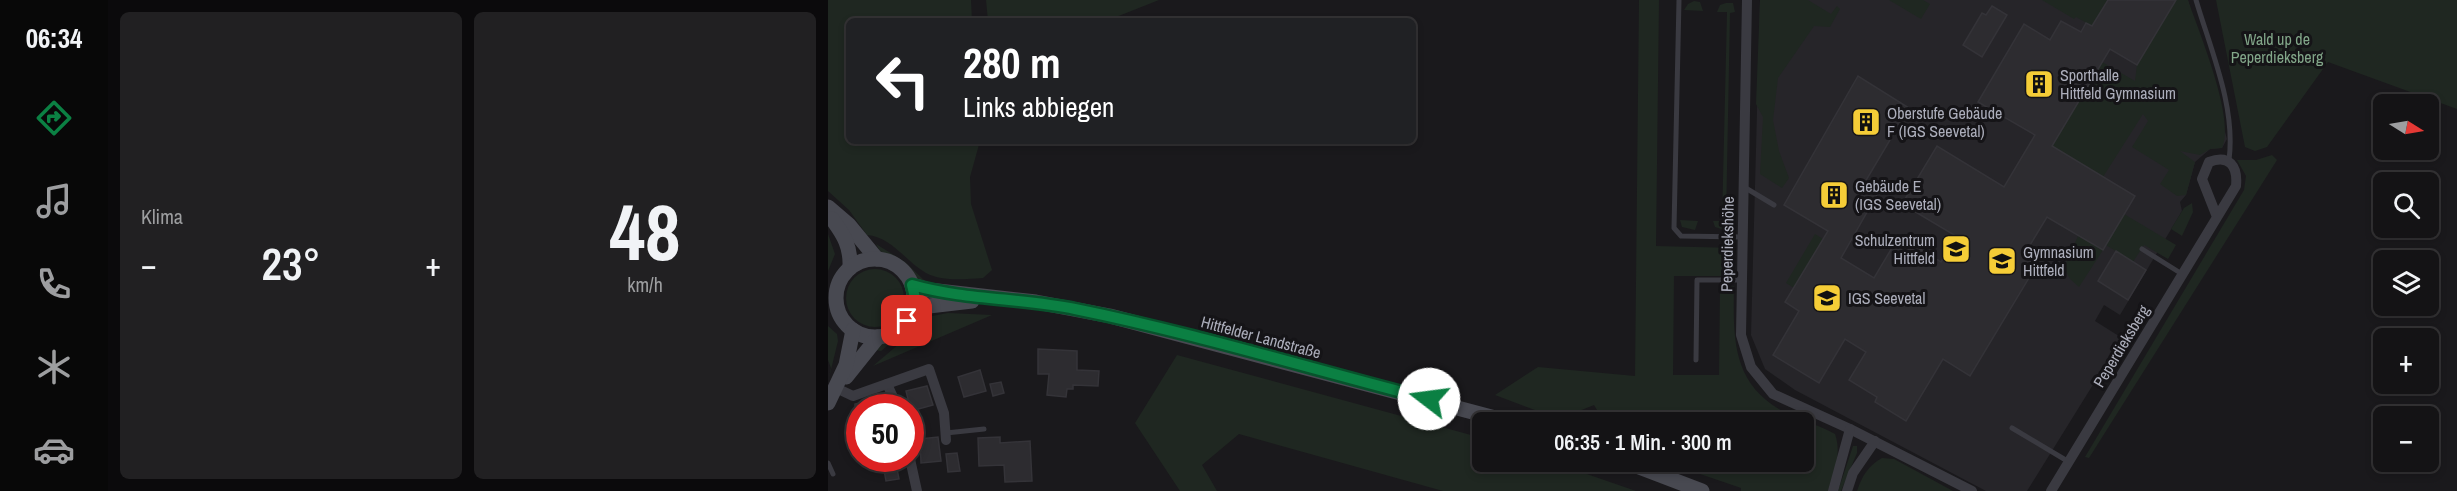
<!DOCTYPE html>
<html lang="de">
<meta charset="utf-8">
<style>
:root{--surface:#141315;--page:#212022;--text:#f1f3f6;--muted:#9d9ea0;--line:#333234;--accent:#0b8043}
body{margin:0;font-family:"Archivo Narrow",sans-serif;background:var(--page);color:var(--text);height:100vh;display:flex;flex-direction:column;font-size:22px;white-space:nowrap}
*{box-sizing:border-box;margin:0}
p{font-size:20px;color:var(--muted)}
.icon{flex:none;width:33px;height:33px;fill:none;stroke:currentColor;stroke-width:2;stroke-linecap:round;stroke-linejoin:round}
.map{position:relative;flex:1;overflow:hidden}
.sheet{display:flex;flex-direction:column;gap:12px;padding:12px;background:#0b0a0c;width:720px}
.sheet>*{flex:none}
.top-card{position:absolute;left:18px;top:18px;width:570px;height:126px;border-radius:9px;box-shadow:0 3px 9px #0003,0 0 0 2px var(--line);background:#202124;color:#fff;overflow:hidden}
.needle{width:39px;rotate:101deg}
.buttons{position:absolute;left:1545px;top:94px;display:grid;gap:12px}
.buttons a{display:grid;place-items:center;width:66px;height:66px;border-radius:9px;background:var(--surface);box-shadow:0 3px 9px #0003,0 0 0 2px var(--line);font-size:30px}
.speed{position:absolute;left:18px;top:394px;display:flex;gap:12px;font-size:30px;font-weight:700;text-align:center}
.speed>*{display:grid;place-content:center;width:78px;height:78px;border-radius:50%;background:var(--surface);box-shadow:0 3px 9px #0003,0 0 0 2px var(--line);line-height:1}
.speed .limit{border:9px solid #d22;background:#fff;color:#111}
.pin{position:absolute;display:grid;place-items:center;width:51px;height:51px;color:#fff;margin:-26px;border-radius:12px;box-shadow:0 3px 9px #0006}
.me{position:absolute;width:66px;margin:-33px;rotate:285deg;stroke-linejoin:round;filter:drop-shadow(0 0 4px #0008)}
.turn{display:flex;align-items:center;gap:21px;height:126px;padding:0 18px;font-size:27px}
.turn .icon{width:78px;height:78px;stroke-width:2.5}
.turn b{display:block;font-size:42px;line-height:51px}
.big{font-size:45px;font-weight:600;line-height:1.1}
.sheet .card{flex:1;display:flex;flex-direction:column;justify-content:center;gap:9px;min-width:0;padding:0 21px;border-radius:9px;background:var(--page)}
.sheet .dial{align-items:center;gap:0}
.dial b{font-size:78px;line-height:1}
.heat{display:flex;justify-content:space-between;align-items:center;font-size:33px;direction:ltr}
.sheet .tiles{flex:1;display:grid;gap:12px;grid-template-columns:repeat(2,1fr)}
.trip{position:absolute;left:644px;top:412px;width:342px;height:60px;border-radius:9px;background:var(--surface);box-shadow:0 3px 9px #0003,0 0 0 2px var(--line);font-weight:600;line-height:60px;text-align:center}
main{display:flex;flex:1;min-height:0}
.dock{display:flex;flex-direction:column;width:108px;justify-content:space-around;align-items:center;background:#080808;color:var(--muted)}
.dock .icon{width:42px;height:42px}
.dock .on{color:var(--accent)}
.dock b{font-size:27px;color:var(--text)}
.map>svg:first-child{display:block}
.built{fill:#262529}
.green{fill:#1f2721}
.building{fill:#2d2c30;stroke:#343338;stroke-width:1.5}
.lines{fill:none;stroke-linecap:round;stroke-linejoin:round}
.lane{stroke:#3a3a41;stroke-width:5}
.street{stroke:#3a3a41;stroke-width:10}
.secondary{stroke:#484951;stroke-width:15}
.route-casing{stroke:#07532c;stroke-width:15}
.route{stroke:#0b8043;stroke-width:10}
.labels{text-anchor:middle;stroke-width:6;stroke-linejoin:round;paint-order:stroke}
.park-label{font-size:16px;fill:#82a689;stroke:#151417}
.poi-label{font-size:16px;fill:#acaebb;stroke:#151417;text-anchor:start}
.street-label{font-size:16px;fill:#acaebb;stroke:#151417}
</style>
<main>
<nav class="dock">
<b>06:34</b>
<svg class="icon on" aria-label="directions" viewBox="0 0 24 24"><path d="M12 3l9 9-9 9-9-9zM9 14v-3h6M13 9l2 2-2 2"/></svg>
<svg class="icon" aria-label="music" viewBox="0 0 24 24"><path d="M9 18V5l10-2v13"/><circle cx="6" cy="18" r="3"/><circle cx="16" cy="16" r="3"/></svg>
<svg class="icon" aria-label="phone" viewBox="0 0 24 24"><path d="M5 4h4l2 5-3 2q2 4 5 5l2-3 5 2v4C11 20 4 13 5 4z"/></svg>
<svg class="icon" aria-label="climate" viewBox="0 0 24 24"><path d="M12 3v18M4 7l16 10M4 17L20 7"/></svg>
<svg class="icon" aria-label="car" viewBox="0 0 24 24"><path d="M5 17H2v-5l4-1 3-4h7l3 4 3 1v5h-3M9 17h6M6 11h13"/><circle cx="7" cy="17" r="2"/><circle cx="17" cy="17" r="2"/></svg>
</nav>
<section class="sheet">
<div class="tiles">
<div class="card"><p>Klima</p>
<div class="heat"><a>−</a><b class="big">23°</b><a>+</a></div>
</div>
<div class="card dial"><b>48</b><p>km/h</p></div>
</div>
</section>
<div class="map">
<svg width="1629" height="491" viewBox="0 0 1629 491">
<rect width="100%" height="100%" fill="#1a191c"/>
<polygon class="built" points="932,0 1360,0 1399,139 1394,148 1382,149 1367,162 1358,195 1352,202 1354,211 1292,315 1276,305 1267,321 1294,338 1199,491 1158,491 967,390 937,369 923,335"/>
<g class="green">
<path d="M 0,0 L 143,0 L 144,21 L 21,21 L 21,141 L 152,141 L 142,177 L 143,204 L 164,270 L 155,278 C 137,279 115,282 98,273 C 77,261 64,237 39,235 L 21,210 L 0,191 Z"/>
<polygon points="158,0 331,0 278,21 160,21"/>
<path d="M 811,0 L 831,0 L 828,246 L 907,248 L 906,276 L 846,276 L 845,375 L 891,375 L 892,286 L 906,286 C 905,341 904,386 960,414 C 975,422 992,425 1007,434 C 1014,454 1006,471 1000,491 L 913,491 L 913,488 L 837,462 L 975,462 L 975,423 L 769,423 L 775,420 L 766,405 L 731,419 L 667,395 L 710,367 L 807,376 Z"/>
<polygon points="932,0 980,0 1003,14 1009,6 1012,9 1002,27 986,26 950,78 945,120 951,151 961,178 954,188 932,174 935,117 928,104"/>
<polygon points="1061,0 1095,0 1102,4 1093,19"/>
<polygon points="1214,0 1280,0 1264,26 1248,17 1246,19"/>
<path d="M 1348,0 L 1360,0 C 1371,32 1408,120 1394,148 L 1382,149 L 1372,155 L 1352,151 L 1367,162 L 1358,195 L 1349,196 L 1332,184 L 1341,170 L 1304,147 L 1320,121 L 1315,114 L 1275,177 L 1224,146 L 1274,62 L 1307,81 L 1309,65 Z"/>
<polygon points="1388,0 1629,0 1629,109 1500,62 1439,147 1427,151 1417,147"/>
<polygon points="866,1 872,2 875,11 856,10 860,4"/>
<polygon points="898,3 905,3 907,12 902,13 898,221 903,222 900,231 887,227 885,221 894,221 899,12 889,12 892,5"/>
<polygon points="1444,155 1449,160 1261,458 1257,457 1416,190 1418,176 1409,160 1428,160"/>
<polygon points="1364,203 1365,212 1354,236 1343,229 1356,208"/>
<polygon points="1296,214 1348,245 1340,259 1316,245 1305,262 1278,245"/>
<polygon points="852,220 870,221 867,230 854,227"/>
<polygon points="0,234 7,254 0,271"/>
<polygon points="987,234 995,239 966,288 958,283"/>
<polygon points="1250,236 1275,250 1251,287 1242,279 1236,268"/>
<polygon points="48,244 77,262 97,281 92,281 78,266 52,251"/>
<circle cx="47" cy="298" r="29"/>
<polygon points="120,313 164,315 45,366 104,316"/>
<polygon points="97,314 53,351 47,350 53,343 71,334 90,315"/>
<polygon points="0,326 9,334 10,341 0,382 3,368 0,360"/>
<polygon points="349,355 654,438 654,462 724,462 808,491 615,491 411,434 374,465 389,491 352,491 307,423"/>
<polygon points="1025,446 1029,446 1029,453 1013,491 1010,491"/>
<path d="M 1054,458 L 1066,459 L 1125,491 L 1029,491 C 1034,476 1040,466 1054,458 Z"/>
</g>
<g class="building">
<polygon points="1280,0 1348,0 1309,65 1282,49 1224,146 1307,196 1275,250 1219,217 1196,255 1210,263 1142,376 1115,359 1078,421 1047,402 1049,397 1021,380 1038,352 1017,339 991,383 945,355 971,311 957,302 1000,231 956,205 1030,76 1081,108 1037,182 1051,191 1013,258 1046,278 1071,236 1113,262 1128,236 1074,204 1109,146 1176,187 1207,135 1150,102 1196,24 1222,40 1233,21 1253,32 1258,23 1264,26"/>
<polygon points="1164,6 1179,15 1154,57 1135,45 1154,13 1158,15"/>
<polygon points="1288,251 1318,270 1300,300 1270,281"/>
<polygon points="210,349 249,351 249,370 271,371 270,386 245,385 245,389 239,389 238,397 219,395 221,374 210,374"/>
<polygon points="152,370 158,391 136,397 130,377"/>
<polygon points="173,382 176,393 165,396 162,384"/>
<polygon points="99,386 105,405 83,411 78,391"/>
<polygon points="57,397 62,408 27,408 27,404"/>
<polygon points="110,437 113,461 93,463 92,439"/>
<polygon points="172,437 172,443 202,441 204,481 177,482 176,465 151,466 150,438"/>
<polygon points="129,453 132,471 120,472 118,454"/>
<polygon points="54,459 67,459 71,479 58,481"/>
</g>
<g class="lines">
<g class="lane">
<polyline points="851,0 846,228 853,236 914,237"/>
<path d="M 1368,0 C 1383,51 1408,107 1401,160"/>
<polyline points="916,187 946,205"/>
<polyline points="1314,249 1354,274"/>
<polyline points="868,360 869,280 913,280"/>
<polyline points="1184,428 1241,462"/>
<polyline points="118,433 156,429"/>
<polyline points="0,463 5,474"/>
</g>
<g class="street">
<polyline points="919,0 913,335 923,367 945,394 1022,429 1144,491"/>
<polyline points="59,384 70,408"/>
<polyline points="8,388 25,396 101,369 116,413 118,440"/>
<polyline points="82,459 89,491"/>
<polyline points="1005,491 1022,429"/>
<polyline points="1019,491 1025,473 1047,441"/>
<path d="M 1223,491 L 1408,186 C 1410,166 1401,154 1381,162 L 1374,179 L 1389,217"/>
</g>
<g class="secondary">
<polyline points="0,207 21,225 49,259"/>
<path d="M 4,219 C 16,235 23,247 22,268"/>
<circle cx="47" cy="298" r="39"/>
<polyline points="84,285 101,290 208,302 282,316 686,423"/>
<polyline points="84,311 101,306 144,301"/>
<polyline points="18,377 50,337"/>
<polyline points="0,403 18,365 25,330"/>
<polyline points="798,462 874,491"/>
</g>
</g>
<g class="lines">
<g class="route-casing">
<path id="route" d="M 79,321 L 87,298 L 84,285 C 137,300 193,298 247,309 C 366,333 483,369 601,399"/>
</g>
<use href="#route" class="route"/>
</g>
<defs>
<g id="building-square" transform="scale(1.5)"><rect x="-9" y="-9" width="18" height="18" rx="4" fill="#f5cd37" stroke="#151417"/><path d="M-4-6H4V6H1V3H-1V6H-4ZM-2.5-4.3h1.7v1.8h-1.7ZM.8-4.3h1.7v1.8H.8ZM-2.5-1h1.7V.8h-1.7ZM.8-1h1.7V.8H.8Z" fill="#111"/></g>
<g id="school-square" transform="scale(1.5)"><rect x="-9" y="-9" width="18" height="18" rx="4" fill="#f5cd37" stroke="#151417"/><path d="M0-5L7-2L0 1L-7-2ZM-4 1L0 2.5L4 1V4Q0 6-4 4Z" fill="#111"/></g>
</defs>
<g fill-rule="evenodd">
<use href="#building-square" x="1211" y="84"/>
<use href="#building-square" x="1038" y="122"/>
<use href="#building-square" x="1006" y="195"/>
<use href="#school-square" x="1128" y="249"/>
<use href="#school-square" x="1174" y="261"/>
<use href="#school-square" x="999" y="298"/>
</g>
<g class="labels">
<g class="park-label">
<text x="1449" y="45">Wald up de<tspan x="1449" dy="18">Peperdieksberg</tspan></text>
</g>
<g class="poi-label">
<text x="1232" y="81">Sporthalle<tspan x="1232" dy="18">Hittfeld Gymnasium</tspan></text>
<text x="1059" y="119">Oberstufe Gebäude<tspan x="1059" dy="18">F (IGS Seevetal)</tspan></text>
<text x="1027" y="192">Gebäude E<tspan x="1027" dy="18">(IGS Seevetal)</tspan></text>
<text x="1107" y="246" text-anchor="end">Schulzentrum<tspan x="1107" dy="18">Hittfeld</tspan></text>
<text x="1195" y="258">Gymnasium<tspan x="1195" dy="18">Hittfeld</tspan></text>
<text x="1020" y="304">IGS Seevetal</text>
</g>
<g class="street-label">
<text transform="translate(899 244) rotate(-89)" y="6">Peperdiekshöhe</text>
<text transform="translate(433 337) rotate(15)" y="6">Hittfelder Landstraße</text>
<text transform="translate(1293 346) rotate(-59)" y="6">Peperdieksberg</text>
</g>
</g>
</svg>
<div class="buttons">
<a><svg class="needle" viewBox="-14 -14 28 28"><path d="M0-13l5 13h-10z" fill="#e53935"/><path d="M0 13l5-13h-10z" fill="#9d9ea0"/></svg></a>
<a><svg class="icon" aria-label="search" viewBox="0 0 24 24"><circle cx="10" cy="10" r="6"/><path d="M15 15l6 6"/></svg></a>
<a><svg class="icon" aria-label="layers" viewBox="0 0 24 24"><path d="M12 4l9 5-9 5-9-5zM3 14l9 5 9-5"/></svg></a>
<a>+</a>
<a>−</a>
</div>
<div class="speed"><div class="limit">50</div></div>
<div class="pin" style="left:79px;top:321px;background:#d93025"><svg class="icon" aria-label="arrive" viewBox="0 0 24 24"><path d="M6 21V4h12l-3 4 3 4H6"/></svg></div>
<svg class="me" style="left:601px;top:399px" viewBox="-20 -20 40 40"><circle r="19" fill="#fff"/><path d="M0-13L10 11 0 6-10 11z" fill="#0b8043"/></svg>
<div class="trip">06:35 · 1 Min. · 300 m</div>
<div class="top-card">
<div class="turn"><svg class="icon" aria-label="left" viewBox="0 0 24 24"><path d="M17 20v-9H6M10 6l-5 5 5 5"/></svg><div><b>280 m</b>Links abbiegen</div></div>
</div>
</div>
</main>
